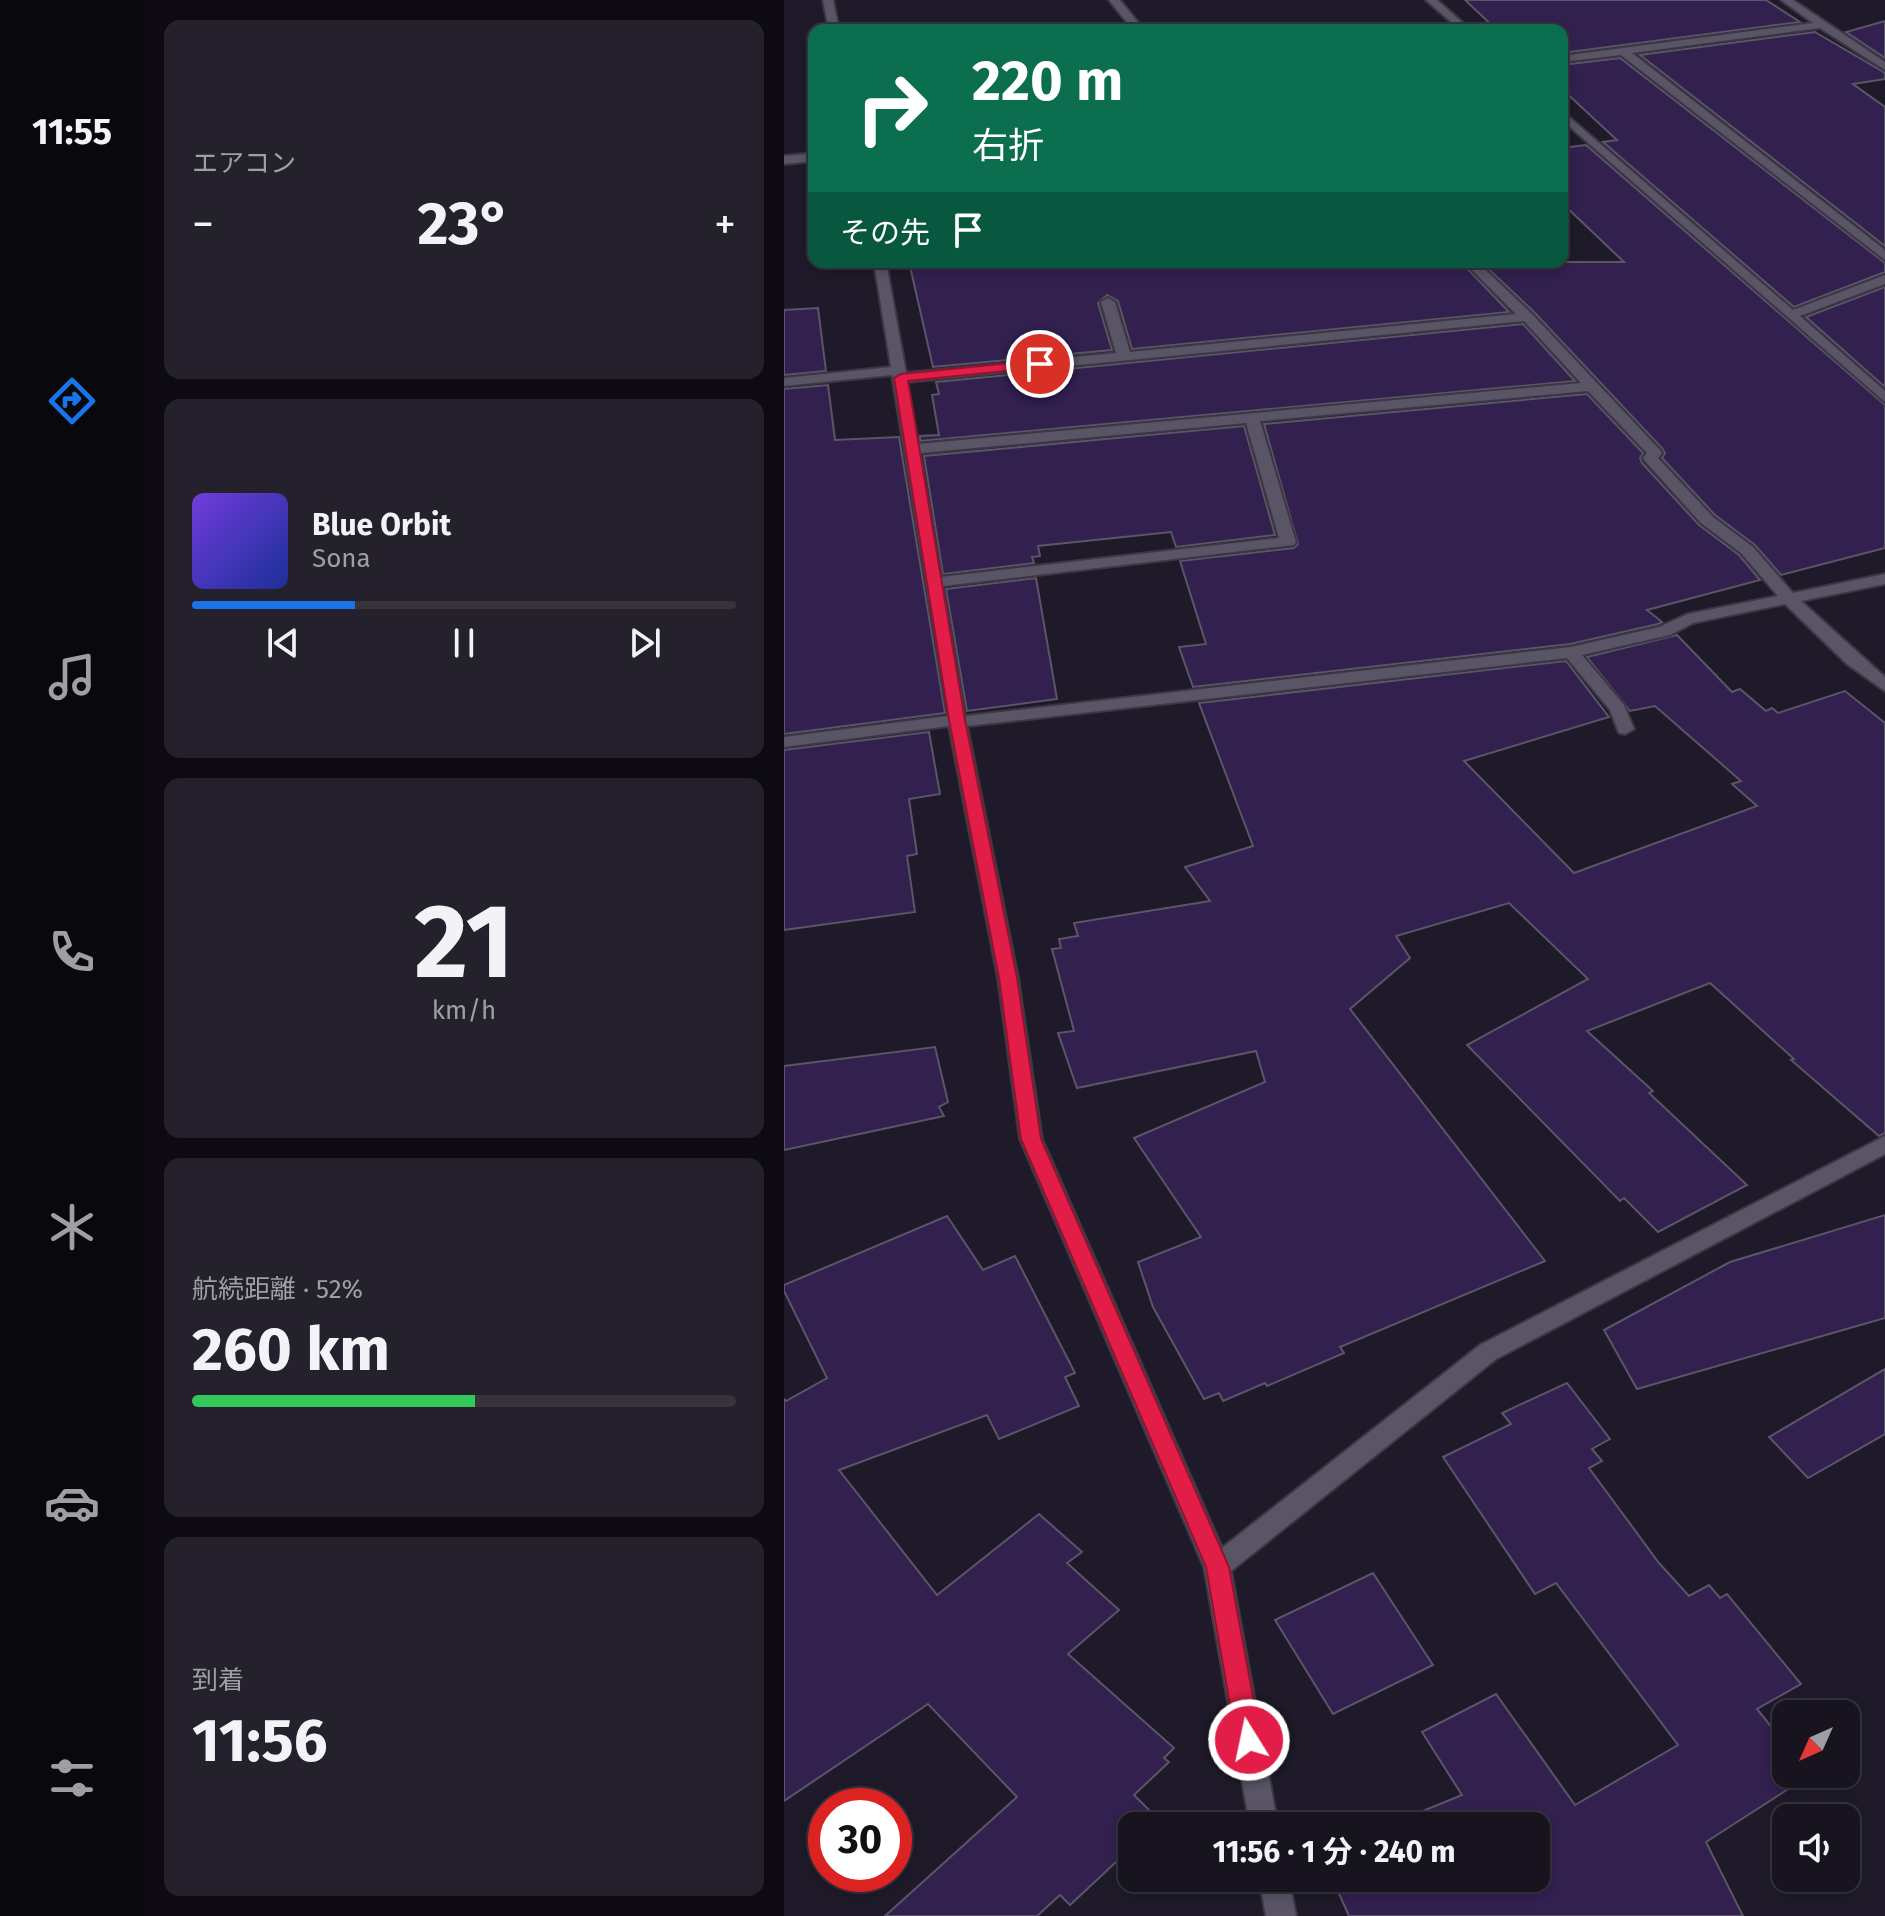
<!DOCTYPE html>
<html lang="ja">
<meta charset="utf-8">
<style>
:root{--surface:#17141f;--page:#24212c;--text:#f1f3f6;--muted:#9e9ea4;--line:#36333d;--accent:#1a73e8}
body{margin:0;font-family:"Fira Sans","Noto Sans JP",sans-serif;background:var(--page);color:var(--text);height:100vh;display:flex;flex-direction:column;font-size:30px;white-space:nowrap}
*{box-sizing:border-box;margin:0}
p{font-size:26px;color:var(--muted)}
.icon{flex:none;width:44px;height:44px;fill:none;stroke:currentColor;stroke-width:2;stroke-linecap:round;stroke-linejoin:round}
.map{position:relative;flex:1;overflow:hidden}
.sheet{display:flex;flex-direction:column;gap:20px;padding:20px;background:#0d0b11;width:640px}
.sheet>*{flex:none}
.guide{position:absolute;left:24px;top:24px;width:760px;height:244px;border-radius:16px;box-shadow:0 4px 12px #0003,0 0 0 2px var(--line);background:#0b6e4f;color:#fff;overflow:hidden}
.needle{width:52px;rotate:225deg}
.fabs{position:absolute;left:988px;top:1700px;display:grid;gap:16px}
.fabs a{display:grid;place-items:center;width:88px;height:88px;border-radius:16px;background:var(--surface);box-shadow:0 4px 12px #0003,0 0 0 2px var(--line);font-size:40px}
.speed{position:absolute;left:24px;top:1788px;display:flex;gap:16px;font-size:40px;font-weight:700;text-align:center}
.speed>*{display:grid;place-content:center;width:104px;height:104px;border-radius:50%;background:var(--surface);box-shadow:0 4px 12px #0003,0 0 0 2px var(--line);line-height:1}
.speed .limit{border:12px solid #d22;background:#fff;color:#111}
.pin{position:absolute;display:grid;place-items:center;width:68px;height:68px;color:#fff;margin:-34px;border:4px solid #fff;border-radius:50%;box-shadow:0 2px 8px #0007}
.me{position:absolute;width:88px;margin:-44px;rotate:350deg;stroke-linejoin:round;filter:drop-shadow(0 0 6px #0008)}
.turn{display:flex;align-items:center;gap:28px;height:168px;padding:0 32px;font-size:36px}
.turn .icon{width:104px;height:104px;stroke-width:2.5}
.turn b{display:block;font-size:56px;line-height:68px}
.then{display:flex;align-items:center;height:76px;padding:0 32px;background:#0003;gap:16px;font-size:30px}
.big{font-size:60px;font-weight:700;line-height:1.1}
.sheet .widget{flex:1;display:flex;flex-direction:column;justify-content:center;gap:12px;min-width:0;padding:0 28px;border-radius:16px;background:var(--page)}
.sheet .dial{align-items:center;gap:0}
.dial b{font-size:104px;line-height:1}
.song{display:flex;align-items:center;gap:24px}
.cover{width:96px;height:96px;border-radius:12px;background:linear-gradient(135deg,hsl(260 70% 55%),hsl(230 70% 35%))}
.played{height:8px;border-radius:4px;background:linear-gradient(90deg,var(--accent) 30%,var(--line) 30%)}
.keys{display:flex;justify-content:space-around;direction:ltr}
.heat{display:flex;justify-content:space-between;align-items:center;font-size:44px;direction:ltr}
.charge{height:12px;border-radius:6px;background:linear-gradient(90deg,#34c759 52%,var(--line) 0)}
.trip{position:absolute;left:334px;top:1812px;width:432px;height:80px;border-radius:16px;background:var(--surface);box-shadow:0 4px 12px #0003,0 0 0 2px var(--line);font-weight:700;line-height:80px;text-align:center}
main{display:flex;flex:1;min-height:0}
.menu{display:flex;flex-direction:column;width:144px;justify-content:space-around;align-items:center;background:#09080c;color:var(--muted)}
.menu .icon{width:56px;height:56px}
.menu .selected{color:var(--accent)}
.menu b{font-size:36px;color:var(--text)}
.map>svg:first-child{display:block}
.building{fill:#32204f;stroke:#5a5567;stroke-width:2}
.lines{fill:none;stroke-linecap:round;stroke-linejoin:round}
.street-casing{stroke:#3b3743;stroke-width:4}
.street{fill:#595466;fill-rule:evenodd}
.route{fill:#e11d48;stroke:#92132f;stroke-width:2}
</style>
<main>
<nav class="menu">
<b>11:55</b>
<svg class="icon selected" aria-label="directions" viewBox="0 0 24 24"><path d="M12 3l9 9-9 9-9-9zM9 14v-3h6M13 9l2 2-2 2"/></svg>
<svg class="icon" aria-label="music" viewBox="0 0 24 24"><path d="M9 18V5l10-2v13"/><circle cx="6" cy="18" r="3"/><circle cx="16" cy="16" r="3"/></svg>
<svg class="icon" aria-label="phone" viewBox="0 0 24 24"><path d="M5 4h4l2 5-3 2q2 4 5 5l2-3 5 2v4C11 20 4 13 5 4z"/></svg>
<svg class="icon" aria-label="climate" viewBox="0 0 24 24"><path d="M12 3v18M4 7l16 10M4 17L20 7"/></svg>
<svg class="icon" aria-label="car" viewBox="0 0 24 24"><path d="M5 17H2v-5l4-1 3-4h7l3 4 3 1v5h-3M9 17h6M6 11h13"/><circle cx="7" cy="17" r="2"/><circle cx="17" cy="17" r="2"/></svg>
<svg class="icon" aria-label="filters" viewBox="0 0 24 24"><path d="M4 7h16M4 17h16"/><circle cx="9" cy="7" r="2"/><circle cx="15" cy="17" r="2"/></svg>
</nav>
<section class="sheet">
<div class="widget"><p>エアコン</p>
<div class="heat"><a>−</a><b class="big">23°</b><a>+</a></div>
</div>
<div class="widget">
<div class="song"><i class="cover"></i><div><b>Blue Orbit</b><p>Sona</p></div></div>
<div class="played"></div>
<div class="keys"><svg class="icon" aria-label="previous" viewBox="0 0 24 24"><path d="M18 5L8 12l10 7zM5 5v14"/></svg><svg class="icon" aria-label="pause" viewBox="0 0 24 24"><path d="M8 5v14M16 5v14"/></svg><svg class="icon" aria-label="next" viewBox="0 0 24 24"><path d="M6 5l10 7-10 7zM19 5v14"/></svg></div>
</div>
<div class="widget dial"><b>21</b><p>km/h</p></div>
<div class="widget"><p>航続距離 · 52%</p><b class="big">260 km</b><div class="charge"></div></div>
<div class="widget"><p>到着</p><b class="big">11:56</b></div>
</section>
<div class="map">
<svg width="1101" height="1916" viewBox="0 0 1101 1916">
<rect width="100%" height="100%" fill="#1f1a29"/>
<g class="building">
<polygon points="681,0 982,0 1016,22 778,53 778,30 713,30"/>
<polygon points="1101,21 1101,58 1062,32"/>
<polygon points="1031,32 1101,73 1101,79 1069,84 1101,107 1101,246 856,55"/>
<polygon points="836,58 1101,263 1101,272 1010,307 819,142 833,140 778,89 778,65"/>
<polygon points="802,145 1101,405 1101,548 997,575 971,545 931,515 878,458 881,453 878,448 750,312 697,262 840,262 778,203 778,148"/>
<polygon points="125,262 542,262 545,268 612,262 677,262 725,312 348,349 334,301 323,295 314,303 328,350 149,367"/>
<polygon points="1101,287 1101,387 1022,317"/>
<polygon points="34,308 42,371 0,375 0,310"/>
<polygon points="739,324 791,381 136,441 136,436 155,435 148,395 155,394 152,382"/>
<polygon points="44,385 51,440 115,437 161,713 0,734 0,389"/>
<polygon points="803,394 859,453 856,458 858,463 915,525 955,555 976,580 863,610 878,622 874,624 786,644 409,687 395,647 422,644 396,561 510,548 514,544 480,424"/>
<polygon points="460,426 491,535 392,547 387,532 254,546 256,556 248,557 250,563 159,574 140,456"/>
<polygon points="252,578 273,699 183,711 162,589"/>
<polygon points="893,635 948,692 956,689 982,711 988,708 994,713 1061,691 1101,723 1101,1133 1095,1136 1007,1060 1010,1059 926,983 803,1031 869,1091 865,1093 963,1185 874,1232 840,1198 836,1201 683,1045 804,979 725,903 612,936 626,958 566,1009 761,1261 556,1347 560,1353 483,1386 481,1383 439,1401 435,1393 420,1399 369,1307 354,1262 417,1237 350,1138 481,1082 472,1051 293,1088 274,1033 290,1031 268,949 277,948 275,939 294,936 290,923 426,901 401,867 469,846 415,703 782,661 825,717 680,761 790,873 973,806 948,784 957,781 871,706 846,711 803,657"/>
<polygon points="145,732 156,794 125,799 133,854 123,856 131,912 0,930 0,750"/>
<polygon points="151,1047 164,1102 155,1107 160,1116 0,1150 0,1066"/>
<polygon points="1101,1215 1101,1318 853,1389 820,1330 946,1262"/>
<polygon points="163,1216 199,1270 231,1256 291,1373 281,1377 295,1406 215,1439 203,1415 55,1470 153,1595 255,1514 298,1552 283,1563 335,1610 284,1654 390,1748 380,1758 385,1762 350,1795 376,1821 371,1826 348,1826 348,1847 286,1905 276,1895 253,1916 101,1916 233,1797 144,1704 0,1801 0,1399 2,1401 43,1378 0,1291 0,1285"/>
<polygon points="1101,1369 1101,1434 1024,1478 985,1437"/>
<polygon points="783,1383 826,1439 808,1449 818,1461 805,1468 875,1563 905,1596 925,1585 936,1598 943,1594 1017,1684 973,1709 1002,1745 1002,1774 1026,1775 922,1842 959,1916 565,1916 548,1878 752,1878 752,1826 602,1826 678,1795 638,1732 712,1694 791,1805 894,1745 772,1583 751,1594 659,1457 727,1424 718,1413"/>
<polygon points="589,1573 649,1665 549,1714 491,1620"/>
</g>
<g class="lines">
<g class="street-casing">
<g id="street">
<polygon points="39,0 49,0 55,30 45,30"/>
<polygon points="325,0 336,0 360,30 349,30"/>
<polygon points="642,0 653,0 687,30 676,30"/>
<polygon points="997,0 1009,0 1101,62 1101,70 1036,28 848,53 1101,250 1101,260 837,55 778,62 778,56 1029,23"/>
<polygon points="778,111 1009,310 1101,275 1101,284 1016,316 1101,391 1101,402 778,120"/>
<polygon points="30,153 30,161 0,164 0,156"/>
<path d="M 90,262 L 102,262 L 122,373 L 332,353 L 317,302 L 324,298 L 331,302 L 346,352 L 732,314 L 680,262 L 693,262 L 748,314 L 876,450 L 878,453 L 874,458 L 929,517 L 969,547 L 1009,593 L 1101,574 L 1101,584 L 1017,601 L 1101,677 L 1101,691 L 1063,664 L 1001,604 L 909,623 L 886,635 L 798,655 L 840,705 L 850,729 L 841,734 L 835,733 L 826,710 L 783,658 L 183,726 L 234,978 L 258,1139 L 438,1548 L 696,1345 L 1101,1136 L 1101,1154 L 712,1359 L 447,1571 L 494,1826 L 466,1826 L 420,1567 L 236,1139 L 214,978 L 165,726 L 0,747 L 0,737 L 164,716 L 108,375 L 0,386 L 0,378 L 107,367 ZM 740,321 L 797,383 L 134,444 L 123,382 ZM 804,391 L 863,453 L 859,458 L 861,461 L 917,523 L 957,553 L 994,596 L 904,614 L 875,627 L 787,647 L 181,716 L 159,586 L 510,545 L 512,542 L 476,421 ZM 462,423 L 495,538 L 157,577 L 136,453 Z"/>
<polygon points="475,1878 505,1878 512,1916 482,1916"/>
</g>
</g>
<use href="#street" class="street"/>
</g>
<polygon class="route" points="256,360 263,364 261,367 124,381 181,720 233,978 257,1139 445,1567 477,1740 474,1748 465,1751 456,1748 452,1740 422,1567 237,1139 215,978 165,720 110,378 117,374"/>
</svg>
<div class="fabs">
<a><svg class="needle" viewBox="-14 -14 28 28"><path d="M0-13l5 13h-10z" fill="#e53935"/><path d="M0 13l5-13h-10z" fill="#9e9ea4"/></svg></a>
<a><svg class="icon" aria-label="sound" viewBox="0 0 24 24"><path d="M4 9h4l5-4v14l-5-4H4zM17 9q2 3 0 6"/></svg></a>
</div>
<div class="speed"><div class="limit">30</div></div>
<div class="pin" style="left:256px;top:364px;background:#d93025"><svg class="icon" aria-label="arrive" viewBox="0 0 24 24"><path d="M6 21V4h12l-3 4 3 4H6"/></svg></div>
<svg class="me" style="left:465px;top:1740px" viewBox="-20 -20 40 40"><circle r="17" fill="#e11d48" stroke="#fff" stroke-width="3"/><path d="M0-11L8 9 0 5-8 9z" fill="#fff"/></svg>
<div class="trip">11:56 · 1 分 · 240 m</div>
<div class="guide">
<div class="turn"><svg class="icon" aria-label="right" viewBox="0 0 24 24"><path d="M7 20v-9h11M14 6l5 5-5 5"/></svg><div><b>220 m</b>右折</div></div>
<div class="then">その先<svg class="icon" aria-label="arrive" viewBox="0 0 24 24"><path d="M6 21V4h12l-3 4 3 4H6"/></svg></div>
</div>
</div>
</main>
